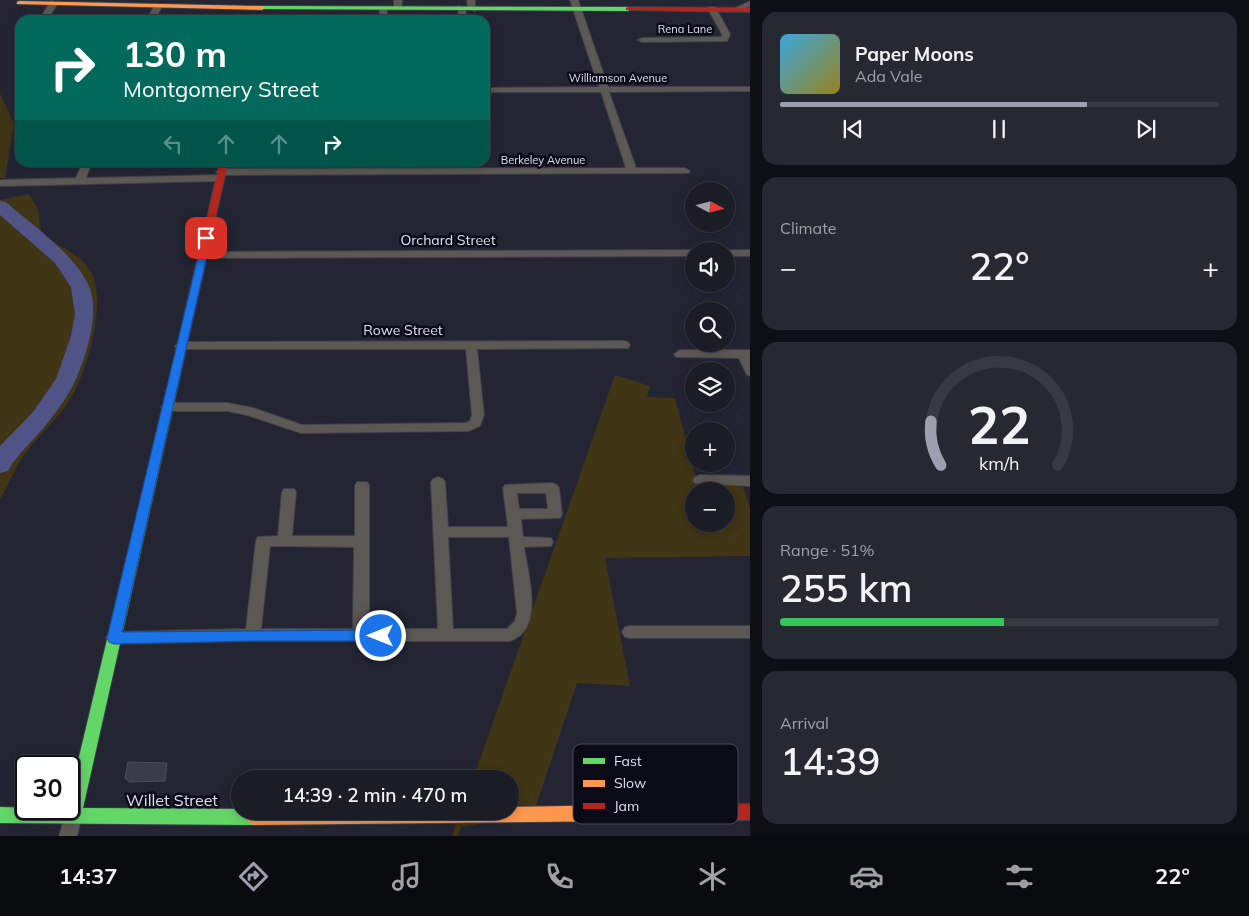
<!DOCTYPE html>
<meta charset="utf-8">
<style>
:root{--surface:#1a1c26;--page:#272932;--text:#f1f3f6;--muted:#9fa1a7;--line:#383a43;--accent:#9c9fae}
body{margin:0;font-family:Mulish,sans-serif;background:var(--page);color:var(--text);height:100vh;display:flex;flex-direction:column;font-size:19px;white-space:nowrap}
*{box-sizing:border-box;margin:0}
p{font-size:16px;color:var(--muted)}
.icon{flex:none;width:28px;height:28px;fill:none;stroke:currentColor;stroke-width:2;stroke-linecap:round;stroke-linejoin:round}
.map{position:relative;flex:1;overflow:hidden}
.sheet{display:flex;flex-direction:column;gap:12px;padding:12px;background:#0e0f15;width:499px}
.sheet>*{flex:none}
.top-card{position:absolute;left:15px;top:15px;width:475px;height:152px;border-radius:15px;box-shadow:0 2px 12px #0003,0 0 0 1px var(--line);background:#00695c;color:#fff;overflow:hidden}
.needle{width:32px;rotate:97deg}
.tools{position:absolute;left:685px;top:182px;display:grid;gap:10px}
.tools a{display:grid;place-items:center;width:50px;height:50px;border-radius:50%;background:var(--surface);box-shadow:0 2px 12px #0003,0 0 0 1px var(--line);font-size:25px}
.speed{position:absolute;left:15px;top:755px;display:flex;gap:10px;font-size:25px;font-weight:700;text-align:center}
.speed>*{display:grid;place-content:center;width:65px;height:65px;border-radius:50%;background:var(--surface);box-shadow:0 2px 12px #0003,0 0 0 1px var(--line);line-height:1}
.speed .limit{border:2px solid #111;border-radius:8px;background:#fff;color:#111}
.pin{position:absolute;display:grid;place-items:center;width:42px;height:42px;color:#fff;margin:-21px;border-radius:10px;box-shadow:0 2px 8px #0006}
.me{position:absolute;width:55px;margin:-28px;rotate:270deg;stroke-linejoin:round;filter:drop-shadow(0 0 4px #0008)}
.turn{display:flex;align-items:center;gap:18px;height:105px;padding:0 25px;font-size:22px}
.turn .icon{width:65px;height:65px;stroke-width:2.5}
.turn b{display:block;font-size:35px;line-height:42px}
.lanes{display:flex;align-items:center;height:48px;padding:0 25px;background:#0003;justify-content:center;gap:25px;direction:ltr}
.lanes .off{opacity:.35}
.big{font-size:38px;font-weight:600;line-height:1.1}
.sheet .tile{flex:1;display:flex;flex-direction:column;justify-content:center;gap:8px;min-width:0;padding:0 18px;border-radius:15px;background:var(--page)}
.sheet .dial{align-items:center;gap:0}
.dial svg{height:130px;overflow:visible;fill:none;stroke:var(--line);stroke-width:7;stroke-linecap:round;text-anchor:middle}
.dial text{fill:var(--text);stroke:none}
.song{display:flex;align-items:center;gap:15px}
.cover{width:60px;height:60px;border-radius:8px;background:linear-gradient(135deg,hsl(200 70% 55%),hsl(50 70% 35%))}
.played{height:5px;border-radius:2px;background:linear-gradient(90deg,var(--accent) 70%,var(--line) 70%)}
.keys{display:flex;justify-content:space-around;direction:ltr}
.heat{display:flex;justify-content:space-between;align-items:center;font-size:28px;direction:ltr}
.charge{height:8px;border-radius:4px;background:linear-gradient(90deg,#34c759 51%,var(--line) 0)}
.trip{position:absolute;left:231px;top:770px;width:288px;height:50px;border-radius:25px;background:var(--surface);box-shadow:0 2px 12px #0003,0 0 0 1px var(--line);font-weight:600;line-height:50px;text-align:center}
.tab-bar{display:flex;height:80px;justify-content:space-around;align-items:center;background:#0a0b0f;color:var(--muted)}
.tab-bar .icon{width:35px;height:35px}
.tab-bar .selected{color:var(--accent)}
.tab-bar b{font-size:22px;color:var(--text)}
main{display:flex;flex:1;min-height:0}
.map>svg:first-child{display:block}
.green{fill:#403515;fill-rule:evenodd}
.lines{fill:none;stroke-linecap:round;stroke-linejoin:round}
.river{fill:#4f5385;fill-rule:evenodd}
.building{fill:#393b4a;stroke:#4d4f5c}
.street-casing{stroke:#3f404c;stroke-width:2}
.fast-casing{stroke:#3f404c;stroke-width:2}
.slow-casing{stroke:#3f404c;stroke-width:2}
.jam-casing{stroke:#3f404c;stroke-width:2}
.street{fill:#5c5954;fill-rule:evenodd}
.fast{fill:#63d668;fill-rule:evenodd}
.slow{fill:#ff974d;fill-rule:evenodd}
.jam{fill:#b3261e;fill-rule:evenodd}
.route{fill:#1a73e8;stroke:#114b97}
.labels{text-anchor:middle;stroke-width:5;stroke-linejoin:round;paint-order:stroke}
.far-street-label{font-size:11px;fill:#dde0f1;stroke:#0a0b16}
.street-label{font-size:14px;fill:#dde0f1;stroke:#0a0b16}
.near-street-label{font-size:16px;fill:#dde0f1;stroke:#0a0b16}
.key{fill:#0a0b16;stroke:#494b58;stroke-width:1}
.key-label{font-size:14px;fill:#dde0f1}
</style>
<main>
<div class="map">
<svg width="751" height="836" viewBox="0 0 751 836">
<rect width="100%" height="100%" fill="#232533"/>
<g class="green">
<polygon points="0,93 14,124 5,178 0,178"/>
<path d="M 29,194 L 38,209 L 41,232 C 57,248 79,251 91,272 C 108,303 86,376 68,403 C 56,420 40,434 28,450 C 16,464 9,484 0,500 L 0,200 Z"/>
<path d="M 615,375 L 650,386 L 647,397 L 675,398 L 698,486 L 743,486 L 750,508 L 750,556 L 605,558 L 630,686 L 577,683 L 533,815 L 461,827 L 458,836 L 452,836 L 461,811 L 510,811 L 510,779 L 473,779 ZM 694,491 L 726,491 L 726,524 L 694,524 Z"/>
</g>
<g class="lines">
<path class="river" d="M 0,201 L 6,202 C 33,226 74,253 89,286 C 100,312 87,354 76,379 C 70,393 59,408 49,421 C 36,439 19,451 8,471 L 0,473 L 0,446 L 33,412 L 56,379 L 71,336 L 75,315 L 71,287 L 55,263 L 0,215 Z"/>
</g>
<polygon class="building" points="128,762 167,763 165,781 129,782 125,778"/>
<g class="lines">
<g class="street-casing">
<g id="street">
<polygon points="394,0 402,0 401,10 394,8"/>
<polygon points="467,0 475,0 475,11 468,9"/>
<polygon points="570,0 578,0 608,87 751,87 751,91 609,92 636,168 685,168 690,171 688,173 221,175 216,172 221,169 626,168 601,92 485,92 485,88 599,87"/>
<polygon points="51,1 58,3 47,20 39,20"/>
<polygon points="751,1 751,6 737,11 733,9"/>
<polygon points="155,4 162,6 155,20 147,20"/>
<polygon points="380,6 387,8 387,20 379,20"/>
<polygon points="458,6 465,8 467,20 459,20"/>
<polygon points="709,7 715,7 730,34 727,41 642,42 638,40 642,38 721,37 722,34 708,9"/>
<polygon points="83,162 92,162 86,178 220,175 225,178 220,181 0,186 0,180 76,178"/>
<polygon points="694,250 698,251 694,251 694,256 202,258 197,255 202,252"/>
<polygon points="726,250 751,250 751,256 726,256 726,251 722,251"/>
<polygon points="624,341 628,342 630,345 628,348 477,349 484,415 480,426 468,431 301,433 247,415 227,411 167,411 161,407 167,403 227,403 253,408 302,425 466,423 470,421 472,415 466,349 177,349 175,346 181,342"/>
<polygon points="680,350 751,350 751,376 747,375 739,358 676,357 674,354"/>
<polygon points="700,475 751,476 751,486 695,483 693,480 695,477"/>
<path d="M 438,477 L 443,479 L 445,482 L 448,527 L 508,527 L 503,488 L 505,485 L 552,483 L 557,485 L 559,488 L 562,514 L 560,518 L 521,519 L 523,537 L 551,538 L 553,542 L 551,546 L 524,547 C 528,575 545,629 510,641 L 253,641 L 114,644 L 109,643 L 106,638 L 109,633 L 114,632 L 246,629 L 256,541 L 258,537 L 278,536 L 282,492 L 284,489 L 294,489 L 296,492 L 292,536 L 355,536 L 355,485 L 357,482 L 367,482 L 369,485 L 369,629 L 438,629 L 431,482 L 433,479 ZM 517,493 L 546,493 L 548,509 L 519,509 ZM 448,537 L 509,537 L 517,613 L 515,621 L 507,629 L 453,629 ZM 270,546 L 354,547 L 353,629 L 261,629 Z"/>
<polygon points="630,626 751,626 751,638 630,638 625,637 622,632 625,627"/>
<polygon points="73,806 79,809 82,815 77,836 59,836 67,809"/>
</g>
</g>
<g class="fast-casing">
<g id="fast">
<polygon points="262,6 628,7 631,9 628,11 260,9 259,8"/>
<polygon points="178,360 183,363 83,808 240,809 240,811 259,811 262,817 260,822 254,825 0,823 0,807 69,809 69,799 173,363"/>
</g>
</g>
<g class="slow-casing">
<g id="slow">
<polygon points="19,1 262,6 265,8 262,10 17,4 17,2"/>
<polygon points="624,805 630,808 632,813 630,818 624,821 254,825 248,822 246,817 249,811 510,811 510,807"/>
</g>
</g>
<g class="jam-casing">
<g id="jam">
<polygon points="628,7 751,8 751,12 626,10 626,8"/>
<polygon points="220,162 228,162 183,363 178,366 173,363"/>
<polygon points="751,804 751,820 624,821 618,818 616,813 618,808 624,805"/>
</g>
</g>
<use href="#street" class="street"/>
<use href="#fast" class="fast"/>
<use href="#slow" class="slow"/>
<use href="#jam" class="jam"/>
</g>
<polygon class="route" points="203,236 206,236 211,238 122,632 381,630 386,631 388,636 386,640 381,641 253,641 114,644 109,642 107,638"/>
<g class="labels">
<g class="far-street-label">
<text x="685" y="33">Rena Lane</text>
<text x="618" y="82">Williamson Avenue</text>
<text x="543" y="164">Berkeley Avenue</text>
</g>
<g class="street-label">
<text x="448" y="245">Orchard Street</text>
<text x="403" y="335">Rowe Street</text>
</g>
<g class="near-street-label">
<text x="172" y="806">Willet Street</text>
</g>
</g>
<rect x="573" y="744" width="165" height="80" rx="8" class="key"/>
<rect x="583" y="758" width="22" height="6" fill="#63d668"/>
<rect x="583" y="780" width="22" height="7" fill="#ff974d"/>
<rect x="583" y="803" width="22" height="6" fill="#b3261e"/>
<g class="key-label">
<text x="614" y="766">Fast</text>
<text x="614" y="788">Slow</text>
<text x="614" y="811">Jam</text>
</g>
</svg>
<div class="tools">
<a><svg class="needle" viewBox="-14 -14 28 28"><path d="M0-13l5 13h-10z" fill="#e53935"/><path d="M0 13l5-13h-10z" fill="#9fa1a7"/></svg></a>
<a><svg class="icon" aria-label="sound" viewBox="0 0 24 24"><path d="M4 9h4l5-4v14l-5-4H4zM17 9q2 3 0 6"/></svg></a>
<a><svg class="icon" aria-label="search" viewBox="0 0 24 24"><circle cx="10" cy="10" r="6"/><path d="M15 15l6 6"/></svg></a>
<a><svg class="icon" aria-label="layers" viewBox="0 0 24 24"><path d="M12 4l9 5-9 5-9-5zM3 14l9 5 9-5"/></svg></a>
<a>+</a>
<a>−</a>
</div>
<div class="speed"><div class="limit">30</div></div>
<div class="pin" style="left:206px;top:238px;background:#d93025"><svg class="icon" aria-label="arrive" viewBox="0 0 24 24"><path d="M6 21V4h12l-3 4 3 4H6"/></svg></div>
<svg class="me" style="left:381px;top:636px" viewBox="-20 -20 40 40"><circle r="17" fill="#1a73e8" stroke="#fff" stroke-width="3"/><path d="M0-11L8 9 0 5-8 9z" fill="#fff"/></svg>
<div class="trip">14:39 · 2 min · 470 m</div>
<div class="top-card">
<div class="turn"><svg class="icon" aria-label="right" viewBox="0 0 24 24"><path d="M7 20v-9h11M14 6l5 5-5 5"/></svg><div><b>130 m</b>Montgomery Street</div></div>
<div class="lanes"><svg class="icon off" aria-label="left" viewBox="0 0 24 24"><path d="M17 20v-9H6M10 6l-5 5 5 5"/></svg><svg class="icon off" aria-label="ahead" viewBox="0 0 24 24"><path d="M12 20V5M6 11l6-6 6 6"/></svg><svg class="icon off" aria-label="ahead" viewBox="0 0 24 24"><path d="M12 20V5M6 11l6-6 6 6"/></svg><svg class="icon" aria-label="right" viewBox="0 0 24 24"><path d="M7 20v-9h11M14 6l5 5-5 5"/></svg></div>
</div>
</div>
<section class="sheet">
<div class="tile">
<div class="song"><i class="cover"></i><div><b>Paper Moons</b><p>Ada Vale</p></div></div>
<div class="played"></div>
<div class="keys"><svg class="icon" aria-label="previous" viewBox="0 0 24 24"><path d="M18 5L8 12l10 7zM5 5v14"/></svg><svg class="icon" aria-label="pause" viewBox="0 0 24 24"><path d="M8 5v14M16 5v14"/></svg><svg class="icon" aria-label="next" viewBox="0 0 24 24"><path d="M6 5l10 7-10 7zM19 5v14"/></svg></div>
</div>
<div class="tile"><p>Climate</p>
<div class="heat"><a>−</a><b class="big">22°</b><a>+</a></div>
</div>
<div class="tile dial"><svg viewBox="0 0 100 80">
<path d="M14 69A42 42 0 1 1 86 69"/>
<path d="M14 69A42 42 0 0 1 8 42" stroke="#9c9fae"/>
<text x="50" y="56" font-size="32" font-weight="700">22</text>
<text x="50" y="72" font-size="11">km/h</text>
</svg></div>
<div class="tile"><p>Range · 51%</p><b class="big">255 km</b><div class="charge"></div></div>
<div class="tile"><p>Arrival</p><b class="big">14:39</b></div>
</section>
</main>
<nav class="tab-bar">
<b>14:37</b>
<svg class="icon selected" aria-label="directions" viewBox="0 0 24 24"><path d="M12 3l9 9-9 9-9-9zM9 14v-3h6M13 9l2 2-2 2"/></svg>
<svg class="icon" aria-label="music" viewBox="0 0 24 24"><path d="M9 18V5l10-2v13"/><circle cx="6" cy="18" r="3"/><circle cx="16" cy="16" r="3"/></svg>
<svg class="icon" aria-label="phone" viewBox="0 0 24 24"><path d="M5 4h4l2 5-3 2q2 4 5 5l2-3 5 2v4C11 20 4 13 5 4z"/></svg>
<svg class="icon" aria-label="climate" viewBox="0 0 24 24"><path d="M12 3v18M4 7l16 10M4 17L20 7"/></svg>
<svg class="icon" aria-label="car" viewBox="0 0 24 24"><path d="M5 17H2v-5l4-1 3-4h7l3 4 3 1v5h-3M9 17h6M6 11h13"/><circle cx="7" cy="17" r="2"/><circle cx="17" cy="17" r="2"/></svg>
<svg class="icon" aria-label="filters" viewBox="0 0 24 24"><path d="M4 7h16M4 17h16"/><circle cx="9" cy="7" r="2"/><circle cx="15" cy="17" r="2"/></svg>
<b>22°</b>
</nav>
